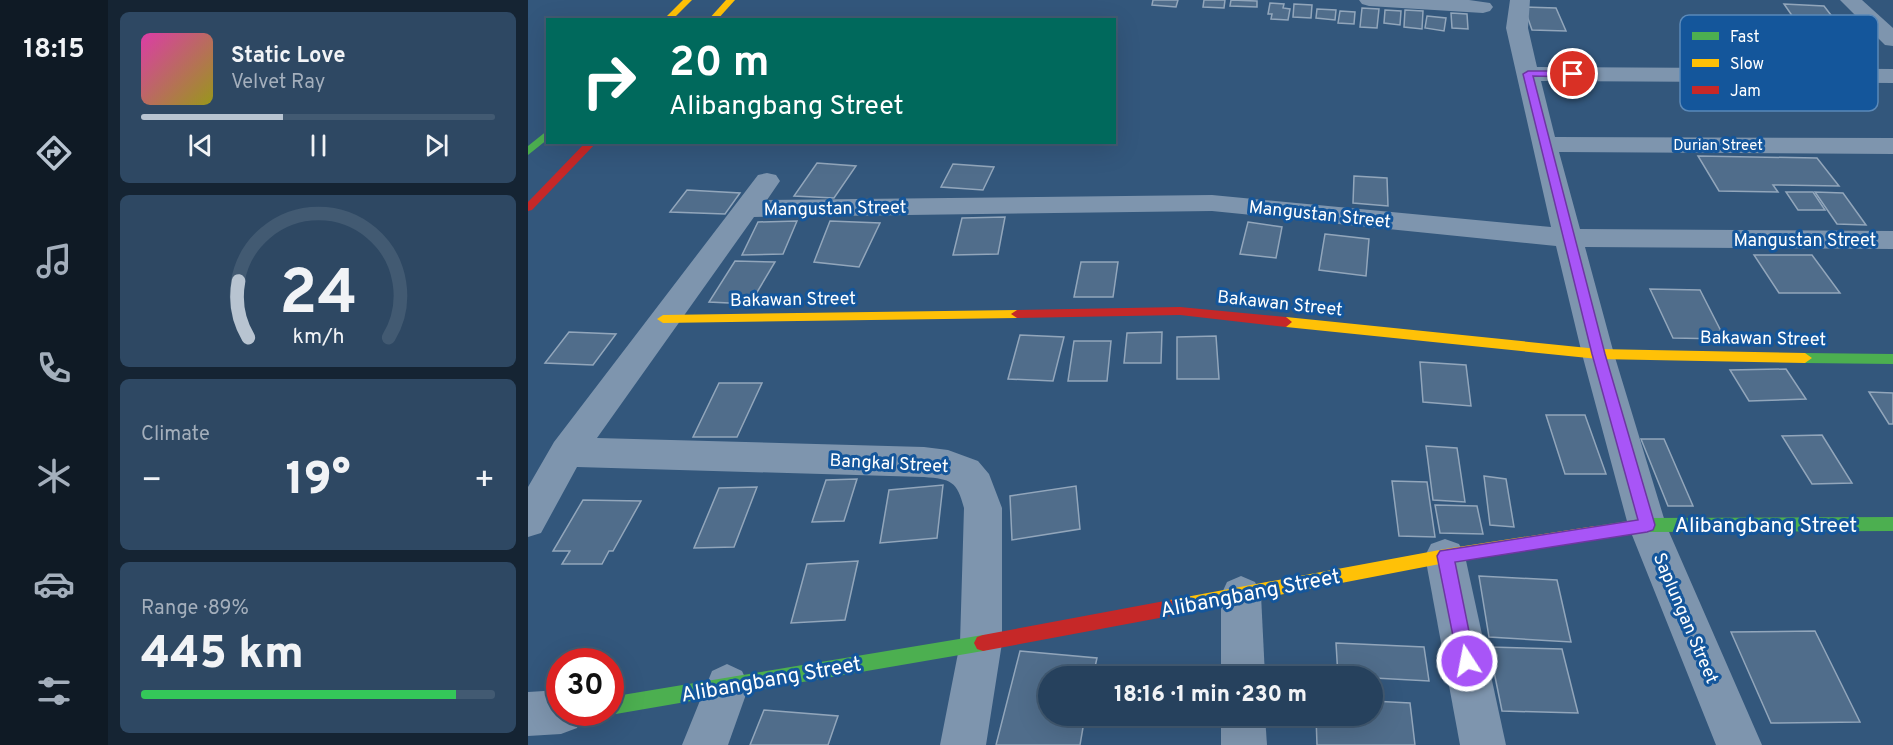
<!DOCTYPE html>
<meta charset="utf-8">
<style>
:root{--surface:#26415d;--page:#2e4863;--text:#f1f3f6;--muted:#a4afbc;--line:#425a72;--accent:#b8c4d1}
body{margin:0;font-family:Overpass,sans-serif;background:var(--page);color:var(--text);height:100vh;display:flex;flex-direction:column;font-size:22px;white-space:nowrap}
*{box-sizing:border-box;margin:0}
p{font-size:20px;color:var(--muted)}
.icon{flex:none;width:33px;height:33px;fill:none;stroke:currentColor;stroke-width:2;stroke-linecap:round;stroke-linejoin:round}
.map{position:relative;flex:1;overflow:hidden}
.drawer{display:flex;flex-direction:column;gap:12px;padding:12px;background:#152433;width:420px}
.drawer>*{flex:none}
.hud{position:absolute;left:18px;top:18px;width:570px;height:126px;border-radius:0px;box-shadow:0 6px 24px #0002,0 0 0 2px var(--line);background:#00695c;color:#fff;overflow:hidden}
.speed{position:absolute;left:18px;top:648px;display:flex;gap:12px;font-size:30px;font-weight:700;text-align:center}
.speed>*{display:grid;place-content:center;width:78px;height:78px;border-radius:50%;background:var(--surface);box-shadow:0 6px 24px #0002,0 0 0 2px var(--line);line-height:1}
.speed .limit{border:9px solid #d22;background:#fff;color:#111}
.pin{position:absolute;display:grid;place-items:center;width:51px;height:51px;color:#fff;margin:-26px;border:3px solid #fff;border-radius:50%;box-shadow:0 2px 6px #0007}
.me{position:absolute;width:66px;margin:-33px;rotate:349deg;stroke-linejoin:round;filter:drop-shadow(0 0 4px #0008)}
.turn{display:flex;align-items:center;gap:21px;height:126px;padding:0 24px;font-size:27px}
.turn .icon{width:78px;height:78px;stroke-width:2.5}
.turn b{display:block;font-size:42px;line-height:51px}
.big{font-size:45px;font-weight:800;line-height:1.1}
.drawer .widget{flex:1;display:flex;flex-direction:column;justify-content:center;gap:9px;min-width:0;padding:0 21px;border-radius:9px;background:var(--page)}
.drawer .dial{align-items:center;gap:0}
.dial svg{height:156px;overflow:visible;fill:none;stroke:var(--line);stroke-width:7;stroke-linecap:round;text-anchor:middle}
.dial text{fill:var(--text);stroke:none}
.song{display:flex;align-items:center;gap:18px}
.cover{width:72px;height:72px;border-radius:9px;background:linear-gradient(135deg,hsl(320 70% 55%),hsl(60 70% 35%))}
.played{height:6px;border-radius:3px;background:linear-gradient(90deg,var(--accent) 40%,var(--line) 40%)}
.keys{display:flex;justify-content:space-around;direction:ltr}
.heat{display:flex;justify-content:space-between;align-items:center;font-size:33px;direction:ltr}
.charge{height:9px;border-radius:4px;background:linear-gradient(90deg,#34c759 89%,var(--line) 0)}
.trip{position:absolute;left:510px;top:666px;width:345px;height:60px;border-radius:30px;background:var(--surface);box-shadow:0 6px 24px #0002,0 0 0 2px var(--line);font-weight:800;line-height:60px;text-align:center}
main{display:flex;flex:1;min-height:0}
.menu{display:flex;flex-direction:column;width:108px;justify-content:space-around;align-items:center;background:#0f1a25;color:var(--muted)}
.menu .icon{width:42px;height:42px}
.menu .on{color:var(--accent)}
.menu b{font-size:27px;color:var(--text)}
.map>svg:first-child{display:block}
.building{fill:#506d8b;stroke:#92a6bb;stroke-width:1.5}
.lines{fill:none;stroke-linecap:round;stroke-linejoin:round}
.street{fill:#7e95ae;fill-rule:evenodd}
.fast{fill:#4caf50;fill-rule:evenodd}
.slow{fill:#ffc107;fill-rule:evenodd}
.jam{fill:#c62828;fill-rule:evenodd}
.route{fill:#a855f7;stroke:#6d37a1;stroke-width:1.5}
.labels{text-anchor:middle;stroke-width:6;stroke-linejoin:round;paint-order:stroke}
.far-street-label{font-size:15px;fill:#fff;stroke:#14569b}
.street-label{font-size:18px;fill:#fff;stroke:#14569b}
.near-street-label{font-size:21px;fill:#fff;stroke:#14569b}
.key{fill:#14569b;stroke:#5a89b9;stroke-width:1.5}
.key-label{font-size:16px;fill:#fff}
</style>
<main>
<nav class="menu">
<b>18:15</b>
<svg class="icon on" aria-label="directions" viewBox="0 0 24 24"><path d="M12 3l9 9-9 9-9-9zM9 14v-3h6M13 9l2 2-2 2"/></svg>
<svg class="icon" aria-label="music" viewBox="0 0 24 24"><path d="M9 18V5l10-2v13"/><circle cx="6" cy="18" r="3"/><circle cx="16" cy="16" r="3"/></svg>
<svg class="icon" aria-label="phone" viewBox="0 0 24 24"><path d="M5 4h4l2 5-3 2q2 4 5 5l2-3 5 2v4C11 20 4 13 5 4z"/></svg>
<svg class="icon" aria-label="climate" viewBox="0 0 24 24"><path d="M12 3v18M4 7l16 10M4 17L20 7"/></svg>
<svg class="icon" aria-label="car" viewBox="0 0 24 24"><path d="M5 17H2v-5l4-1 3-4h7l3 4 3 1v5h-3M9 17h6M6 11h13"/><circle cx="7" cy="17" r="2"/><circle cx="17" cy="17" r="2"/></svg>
<svg class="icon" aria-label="filters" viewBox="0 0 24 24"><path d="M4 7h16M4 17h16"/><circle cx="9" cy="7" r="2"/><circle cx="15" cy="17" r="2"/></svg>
</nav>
<section class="drawer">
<div class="widget">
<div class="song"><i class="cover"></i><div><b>Static Love</b><p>Velvet Ray</p></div></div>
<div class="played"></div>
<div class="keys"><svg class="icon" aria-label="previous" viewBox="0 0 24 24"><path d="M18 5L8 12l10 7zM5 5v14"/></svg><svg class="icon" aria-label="pause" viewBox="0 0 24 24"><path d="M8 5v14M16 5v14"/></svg><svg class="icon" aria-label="next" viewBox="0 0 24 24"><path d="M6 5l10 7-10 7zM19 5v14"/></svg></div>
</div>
<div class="widget dial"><svg viewBox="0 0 100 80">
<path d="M14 69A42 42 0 1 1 86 69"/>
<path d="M14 69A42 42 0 0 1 9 40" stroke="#b8c4d1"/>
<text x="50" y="56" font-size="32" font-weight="700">24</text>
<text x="50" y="72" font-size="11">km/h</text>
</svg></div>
<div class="widget"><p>Climate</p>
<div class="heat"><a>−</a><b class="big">19°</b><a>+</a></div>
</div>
<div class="widget"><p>Range · 89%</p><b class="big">445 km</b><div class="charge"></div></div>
</section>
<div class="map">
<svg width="1365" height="745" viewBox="0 0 1365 745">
<rect width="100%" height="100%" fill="#33577c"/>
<g class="building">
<polygon points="625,0 650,0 648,7 624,5"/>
<polygon points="676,0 697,0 696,8 675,7"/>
<polygon points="703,0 729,1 729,7 702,6"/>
<polygon points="742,3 756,4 755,8 762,9 760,20 743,19 744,14 740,14"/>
<polygon points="766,4 784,5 783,18 765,17"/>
<polygon points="1256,4 1296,6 1306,19 1265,17"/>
<polygon points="996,7 1028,8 1038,31 1004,30"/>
<polygon points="834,8 851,9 849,28 832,27"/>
<polygon points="789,9 808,10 807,20 788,18"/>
<polygon points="857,10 873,11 872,25 856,23"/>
<polygon points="877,10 895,11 894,29 876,27"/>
<polygon points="812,11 827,12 826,24 810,23"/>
<polygon points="923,13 939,14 940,29 924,28"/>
<polygon points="899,16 918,18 916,31 897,28"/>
<polygon points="1170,156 1289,158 1311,186 1245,185 1250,192 1191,191"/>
<polygon points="289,163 328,166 306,198 266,196"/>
<polygon points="425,164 466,167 455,190 413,187"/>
<polygon points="826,176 859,178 860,206 825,203"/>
<polygon points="159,190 212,193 197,214 142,212"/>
<polygon points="1258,192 1285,192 1297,210 1270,210"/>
<polygon points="1287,192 1315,193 1338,225 1309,224"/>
<polygon points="477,217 470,254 425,255 434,218"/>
<polygon points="269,221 255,254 214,255 230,222"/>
<polygon points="302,221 352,223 331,267 286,262"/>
<polygon points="720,222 754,227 748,258 712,254"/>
<polygon points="797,234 841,239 838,276 791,270"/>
<polygon points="1226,255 1284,255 1312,293 1251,293"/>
<polygon points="207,261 247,262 222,304 181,302"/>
<polygon points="553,262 590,262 585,297 546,297"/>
<polygon points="1122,289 1172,290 1197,339 1145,338"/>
<polygon points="41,332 88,334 65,365 17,363"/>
<polygon points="634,332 633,363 596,363 599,333"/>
<polygon points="492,335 536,337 525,381 480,379"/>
<polygon points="688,336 691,379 649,379 649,337"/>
<polygon points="546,341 583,341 579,381 540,381"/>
<polygon points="892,362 938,365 943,406 895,402"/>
<polygon points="1258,369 1278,399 1221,401 1202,370"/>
<polygon points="191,383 234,383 209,437 165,437"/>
<polygon points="1341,392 1365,393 1365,424 1361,424"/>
<polygon points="1018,415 1057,415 1078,474 1037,474"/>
<polygon points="1294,435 1324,483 1284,484 1254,436"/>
<polygon points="1113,439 1136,439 1165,506 1140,506"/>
<polygon points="898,446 929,448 937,502 905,500"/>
<polygon points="956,476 978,479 986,527 962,525"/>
<polygon points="329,479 316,521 284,522 298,480"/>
<polygon points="864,481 899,482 907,537 871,536"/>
<polygon points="415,485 409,538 352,543 361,490"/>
<polygon points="548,486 552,529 484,540 482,496"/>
<polygon points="229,487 206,547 166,548 191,488"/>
<polygon points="55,500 113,501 85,551 81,551 74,564 34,564 42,551 25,551"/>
<polygon points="907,505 949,506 955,534 912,533"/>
<polygon points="330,561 317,620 263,623 279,564"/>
<polygon points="951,576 1029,580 1043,642 961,637"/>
<polygon points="1287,631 1332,722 1243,723 1203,632"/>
<polygon points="808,643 896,647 901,681 810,676"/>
<polygon points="961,647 1034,649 1050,713 974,711"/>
<polygon points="492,651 569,658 565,676 520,676 520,716 557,716 552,745 468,745"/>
<polygon points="844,701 882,703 887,745 789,745 788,716 844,716"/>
<polygon points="236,710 310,716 300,745 222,745"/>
</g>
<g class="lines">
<g class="street">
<polygon points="831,0 941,0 962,3 965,7 962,11 955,13 841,6 834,4"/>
<path d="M 982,0 L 1002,0 L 1000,28 L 1009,67 L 1365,69 L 1365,83 L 1013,81 L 1027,137 L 1365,138 L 1365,154 L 1031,152 L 1052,229 L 1365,231 L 1365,249 L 1057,247 L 1086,354 L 1138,525 L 1234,745 L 1188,745 L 1100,525 L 1054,354 L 1028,246 L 684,211 L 226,217 L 69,438 L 396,447 L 420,450 L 450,461 L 461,474 L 474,508 L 474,643 L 458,745 L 412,745 L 432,643 L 436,508 C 429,481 423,479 396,477 L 49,467 L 13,533 L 0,537 L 0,487 L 26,442 L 230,175 L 239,173 L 248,175 L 252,181 L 239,200 L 684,195 L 1023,227 L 978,28 Z"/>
<polygon points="1312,0 1334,0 1365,28 1365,46 1357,45"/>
<polygon points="917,539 931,544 937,556 978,745 932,745 897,556 903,544"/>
<polygon points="713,576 727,582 733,595 737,676 693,676 693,595 699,582"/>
<polygon points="199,664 214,671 221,686 200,745 154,745 184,671"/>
<polygon points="32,690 32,712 55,712 49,728 33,734 0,736 0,692"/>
<polygon points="693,716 737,716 739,745 693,745"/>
</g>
<g class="fast">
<polygon points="20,130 20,139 0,155 0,146"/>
<polygon points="1277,353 1365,354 1365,364 1277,363 1270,358"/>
<polygon points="1365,517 1365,531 1119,532 1067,540 1061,538 1059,533 1061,528 1067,526 1119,518"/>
<polygon points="455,635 461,637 464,643 461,649 455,651 82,715 76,712 82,712 82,697"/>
</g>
<g class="slow">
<polygon points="155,0 164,0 144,20 135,20"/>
<polygon points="198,0 207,0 189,20 180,20"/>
<polygon points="489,310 495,314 489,318 135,323 129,319 135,315"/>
<polygon points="758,317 1070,349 1277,353 1284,358 1277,363 1070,359 758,327 752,322"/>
<polygon points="1067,526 1073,528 1075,533 1073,538 1067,540 917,563 642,616 636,614 634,608 636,602 642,600 917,549"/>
</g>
<g class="jam">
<polygon points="58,142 69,142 4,210 0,211 0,202"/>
<polygon points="652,307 758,317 764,322 758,327 652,315 489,318 483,314 489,310"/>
<polygon points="642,600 648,602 650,608 648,614 642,616 455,651 449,649 446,643 449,637 455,635"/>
</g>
</g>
<polygon class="route" points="1000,71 1045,71 1050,74 1045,77 1005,76 1077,354 1127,525 1125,530 1119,532 927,562 947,661 945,667 939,670 932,667 930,661 909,556 912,551 1110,520 1064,354 995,74"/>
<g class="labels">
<g class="far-street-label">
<text x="1190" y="150">Durian Street</text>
</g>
<g class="street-label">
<text transform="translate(307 208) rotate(-1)" y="6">Mangustan Street</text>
<text transform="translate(792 214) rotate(6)" y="6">Mangustan Street</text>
<text x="1277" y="246">Mangustan Street</text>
<text transform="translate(265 299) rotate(-1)" y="6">Bakawan Street</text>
<text transform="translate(752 303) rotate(6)" y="6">Bakawan Street</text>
<text transform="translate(1235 338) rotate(1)" y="6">Bakawan Street</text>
<text transform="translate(361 463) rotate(3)" y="6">Bangkal Street</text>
<text transform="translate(1158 618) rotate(67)" y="6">Saplungan Street</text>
</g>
<g class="near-street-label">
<text x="1238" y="532">Alibangbang Street</text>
<text transform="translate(722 593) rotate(-11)" y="7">Alibangbang Street</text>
<text transform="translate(243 679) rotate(-10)" y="7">Alibangbang Street</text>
</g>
</g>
<rect x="1152" y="15" width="198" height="96" rx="9" class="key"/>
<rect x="1164" y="32" width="27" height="8" fill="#4caf50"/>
<rect x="1164" y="59" width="27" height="8" fill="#ffc107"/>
<rect x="1164" y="86" width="27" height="8" fill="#c62828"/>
<g class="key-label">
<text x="1202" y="42">Fast</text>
<text x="1202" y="69">Slow</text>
<text x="1202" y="96">Jam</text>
</g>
</svg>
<div class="speed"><div class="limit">30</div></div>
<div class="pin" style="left:1045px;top:74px;background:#d93025"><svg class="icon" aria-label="arrive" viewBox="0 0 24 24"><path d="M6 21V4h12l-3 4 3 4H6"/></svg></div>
<svg class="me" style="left:939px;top:661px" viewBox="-20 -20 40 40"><circle r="17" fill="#a855f7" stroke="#fff" stroke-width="3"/><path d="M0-11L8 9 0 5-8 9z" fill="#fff"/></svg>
<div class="trip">18:16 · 1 min · 230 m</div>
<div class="hud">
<div class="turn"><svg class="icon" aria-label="right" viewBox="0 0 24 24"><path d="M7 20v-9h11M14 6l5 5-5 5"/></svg><div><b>20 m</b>Alibangbang Street</div></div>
</div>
</div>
</main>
